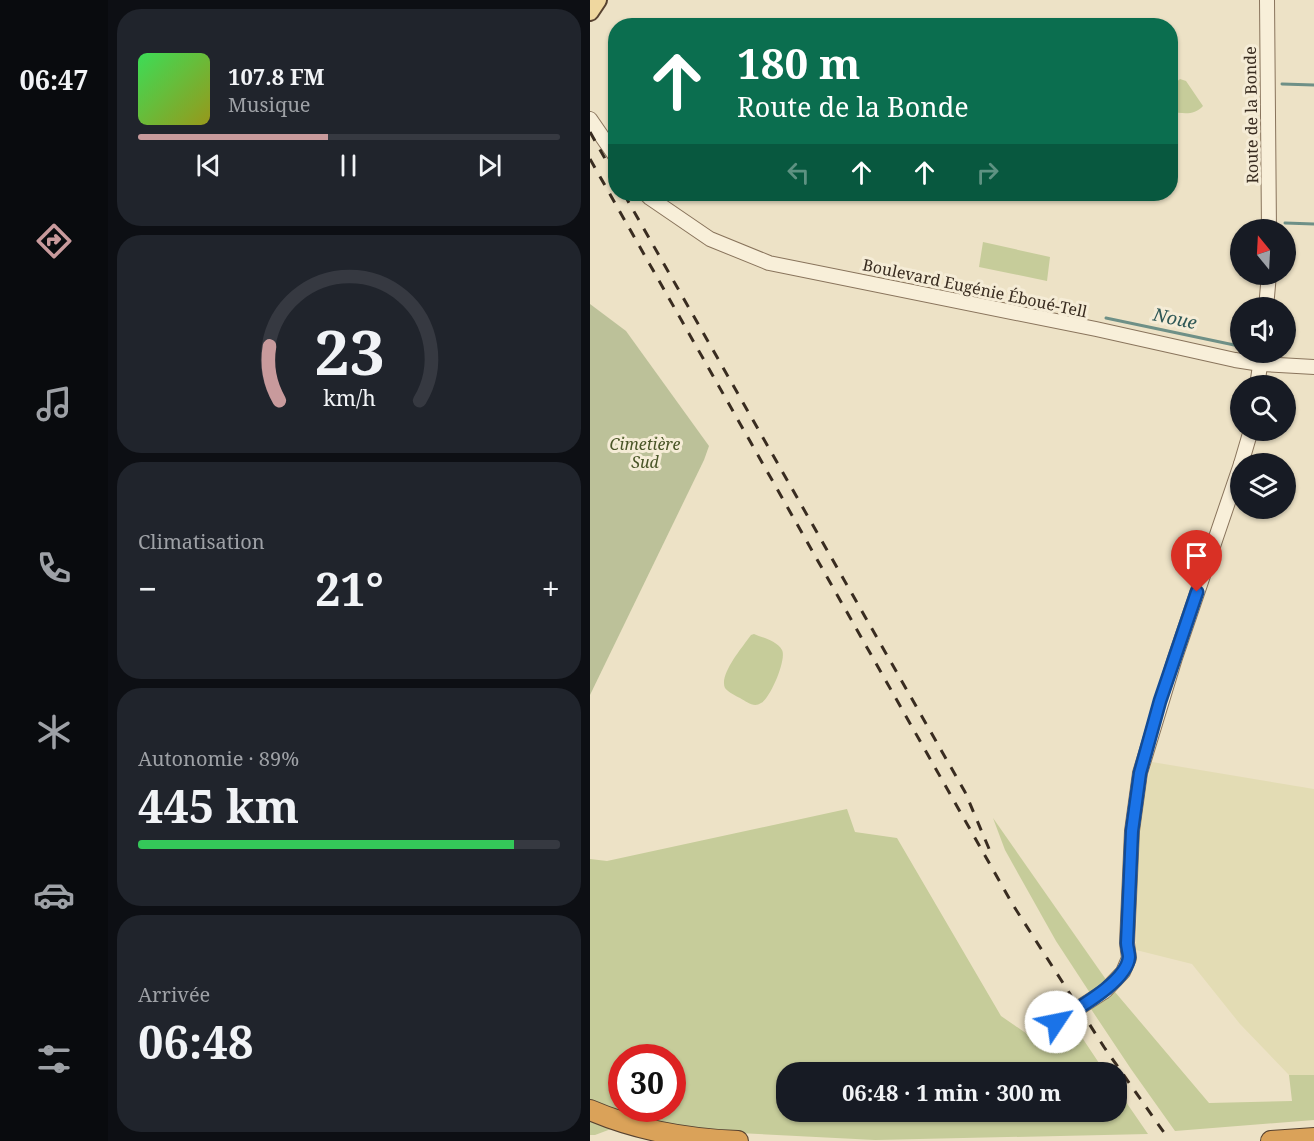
<!DOCTYPE html>
<html lang="fr">
<meta charset="utf-8">
<style>
:root{--surface:#171b24;--page:#20242c;--text:#f1f3f6;--muted:#9ea1a6;--line:#363941;--accent:#c89a9c}
body{margin:0;font-family:"Noto Serif",serif;background:var(--page);color:var(--text);height:100vh;display:flex;flex-direction:column;font-size:22px;white-space:nowrap}
*{box-sizing:border-box;margin:0}
p{font-size:20px;color:var(--muted)}
.icon{flex:none;width:33px;height:33px;fill:none;stroke:currentColor;stroke-width:2;stroke-linecap:round;stroke-linejoin:round}
.map{position:relative;flex:1;overflow:hidden}
.drawer{display:flex;flex-direction:column;gap:9px;padding:9px;background:#0d0f14;width:482px}
.drawer>*{flex:none}
.top-card{position:absolute;left:18px;top:18px;width:570px;height:183px;border-radius:24px;box-shadow:0 2px 4px #0004;background:#0b6e4f;color:#fff;overflow:hidden}
.needle{width:39px;rotate:342deg}
.tools{position:absolute;left:640px;top:219px;display:grid;gap:12px}
.tools a{display:grid;place-items:center;width:66px;height:66px;border-radius:50%;background:var(--surface);box-shadow:0 2px 4px #0004;font-size:30px}
.speed{position:absolute;left:18px;top:1044px;display:flex;gap:12px;font-size:30px;font-weight:700;text-align:center}
.speed>*{display:grid;place-content:center;width:78px;height:78px;border-radius:50%;background:var(--surface);box-shadow:0 2px 4px #0004;line-height:1}
.speed .limit{border:9px solid #d22;background:#fff;color:#111}
.pin{position:absolute;display:grid;place-items:center;width:51px;height:51px;color:#fff;margin:-62px -26px;border-radius:50% 50% 50% 0;rotate:-45deg;box-shadow:0 0 6px #0007}
.pin .icon{rotate:45deg}
.me{position:absolute;width:66px;margin:-33px;rotate:56deg;stroke-linejoin:round;filter:drop-shadow(0 0 4px #0008)}
.turn{display:flex;align-items:center;gap:21px;height:126px;padding:0 30px;font-size:27px}
.turn .icon{width:78px;height:78px;stroke-width:2.5}
.turn b{display:block;font-size:42px;line-height:51px}
.lanes{display:flex;align-items:center;height:57px;padding:0 30px;background:#0003;justify-content:center;gap:30px;direction:ltr}
.lanes .off{opacity:.35}
.big{font-size:45px;font-weight:700;line-height:1.1}
.drawer .card{flex:1;display:flex;flex-direction:column;justify-content:center;gap:9px;min-width:0;padding:0 21px;border-radius:24px;background:var(--page)}
.drawer .dial{align-items:center;gap:0}
.dial svg{height:156px;overflow:visible;fill:none;stroke:var(--line);stroke-width:7;stroke-linecap:round;text-anchor:middle}
.dial text{fill:var(--text);stroke:none}
.song{display:flex;align-items:center;gap:18px}
.cover{width:72px;height:72px;border-radius:9px;background:linear-gradient(135deg,hsl(130 70% 55%),hsl(60 70% 35%))}
.played{height:6px;border-radius:3px;background:linear-gradient(90deg,var(--accent) 45%,var(--line) 45%)}
.keys{display:flex;justify-content:space-around;direction:ltr}
.heat{display:flex;justify-content:space-between;align-items:center;font-size:33px;direction:ltr}
.charge{height:9px;border-radius:4px;background:linear-gradient(90deg,#34c759 89%,var(--line) 0)}
.trip{position:absolute;left:186px;top:1062px;width:351px;height:60px;border-radius:24px;background:var(--surface);box-shadow:0 2px 4px #0004;font-weight:700;line-height:60px;text-align:center}
main{display:flex;flex:1;min-height:0}
.dock{display:flex;flex-direction:column;width:108px;justify-content:space-around;align-items:center;background:#090b0e;color:var(--muted)}
.dock .icon{width:42px;height:42px}
.dock .selected{color:var(--accent)}
.dock b{font-size:27px;color:var(--text)}
.map>svg:first-child{display:block}
.farmland{fill:#e3dcb4}
.green{fill:#c6cc9a;fill-rule:evenodd}
.cemetery{fill:#bcc199}
.lines{fill:none;stroke-linecap:round;stroke-linejoin:round}
.stream{stroke:#6e9087;stroke-width:3}
.minor-casing{stroke:#89745c;stroke-width:16}
.major-casing{stroke:#574230;stroke-width:20}
.highway-casing{stroke:#574230;stroke-width:22}
.minor{stroke:#f8efd9;stroke-width:14}
.major{stroke:#efd79f;stroke-width:16}
.highway{stroke:#daa259;stroke-width:20}
.rail{stroke:#392c20;stroke-width:3;stroke-dasharray:10 10;stroke-linecap:butt}
.minor-bridge-casing{stroke:#89745c;stroke-width:16;stroke-linecap:butt}
.minor-bridge{stroke:#f8efd9;stroke-width:14}
.route-casing{stroke:#114b97;stroke-width:15}
.route{stroke:#1a73e8;stroke-width:10}
.labels{text-anchor:middle;stroke-width:6;stroke-linejoin:round;paint-order:stroke}
.street-label{font-size:16px;fill:#392c20;stroke:#f5ecd6}
.park-label{font-size:16px;font-style:italic;fill:#495527;stroke:#f5ecd6}
.water-label{font-size:18px;font-style:italic;fill:#2f5856;stroke:#f5ecd6}
</style>
<main>
<nav class="dock">
<b>06:47</b>
<svg class="icon selected" aria-label="directions" viewBox="0 0 24 24"><path d="M12 3l9 9-9 9-9-9zM9 14v-3h6M13 9l2 2-2 2"/></svg>
<svg class="icon" aria-label="music" viewBox="0 0 24 24"><path d="M9 18V5l10-2v13"/><circle cx="6" cy="18" r="3"/><circle cx="16" cy="16" r="3"/></svg>
<svg class="icon" aria-label="phone" viewBox="0 0 24 24"><path d="M5 4h4l2 5-3 2q2 4 5 5l2-3 5 2v4C11 20 4 13 5 4z"/></svg>
<svg class="icon" aria-label="climate" viewBox="0 0 24 24"><path d="M12 3v18M4 7l16 10M4 17L20 7"/></svg>
<svg class="icon" aria-label="car" viewBox="0 0 24 24"><path d="M5 17H2v-5l4-1 3-4h7l3 4 3 1v5h-3M9 17h6M6 11h13"/><circle cx="7" cy="17" r="2"/><circle cx="17" cy="17" r="2"/></svg>
<svg class="icon" aria-label="filters" viewBox="0 0 24 24"><path d="M4 7h16M4 17h16"/><circle cx="9" cy="7" r="2"/><circle cx="15" cy="17" r="2"/></svg>
</nav>
<section class="drawer">
<div class="card">
<div class="song"><i class="cover"></i><div><b>107.8 FM</b><p>Musique</p></div></div>
<div class="played"></div>
<div class="keys"><svg class="icon" aria-label="previous" viewBox="0 0 24 24"><path d="M18 5L8 12l10 7zM5 5v14"/></svg><svg class="icon" aria-label="pause" viewBox="0 0 24 24"><path d="M8 5v14M16 5v14"/></svg><svg class="icon" aria-label="next" viewBox="0 0 24 24"><path d="M6 5l10 7-10 7zM19 5v14"/></svg></div>
</div>
<div class="card dial"><svg viewBox="0 0 100 80">
<path d="M14 69A42 42 0 1 1 86 69"/>
<path d="M14 69A42 42 0 0 1 9 41" stroke="#c89a9c"/>
<text x="50" y="56" font-size="32" font-weight="700">23</text>
<text x="50" y="72" font-size="11">km/h</text>
</svg></div>
<div class="card"><p>Climatisation</p>
<div class="heat"><a>−</a><b class="big">21°</b><a>+</a></div>
</div>
<div class="card"><p>Autonomie · 89%</p><b class="big">445 km</b><div class="charge"></div></div>
<div class="card"><p>Arrivée</p><b class="big">06:48</b></div>
</section>
<div class="map">
<svg width="725" height="1141" viewBox="0 0 725 1141">
<rect width="100%" height="100%" fill="#ede2c6"/>
<polygon class="farmland" points="562,762 724,789 724,1075 699,1075 650,1024 602,964 546,950 549,816"/>
<g class="green">
<path d="M 590,79 L 596,81 L 613,106 C 604,116 593,113 581,112 L 581,96 L 584,93 L 585,83 Z"/>
<polygon points="393,242 460,257 457,281 389,267"/>
<path d="M 164,634 C 173,638 187,641 192,650 C 197,659 180,699 171,703 C 164,708 157,702 150,698 C 146,696 138,692 135,688 C 129,675 151,649 158,639 L 161,635 Z"/>
<path d="M 257,809 L 265,832 L 307,838 L 411,1016 L 443,1038 L 465,1032 L 481,1021 L 515,1072 L 196,1072 L 196,1112 L 526,1112 L 527,1089 L 558,1134 L 285,1140 L 108,1131 L 42,1115 L 0,1103 L 0,859 L 17,861 ZM 32,1058 L 82,1058 L 82,1108 L 32,1108 Z"/>
<polygon points="403,818 517,981 500,993 466,941 415,850"/>
<polygon points="525,992 619,1103 702,1101 699,1075 724,1075 724,1120 585,1131 541,1069 501,1009"/>
<polygon points="0,1117 9,1120 21,1129 5,1135 0,1135"/>
</g>
<polygon class="cemetery" points="0,304 36,331 119,446 114,460 0,695"/>
<g class="lines">
<g class="stream">
<polyline points="692,84 725,85"/>
<polyline points="695,223 725,224"/>
<polyline points="516,318 649,346"/>
</g>
<g class="minor-casing">
<g id="minor">
<polyline points="677,0 679,230"/>
<polyline points="0,119 26,157"/>
<polyline points="56,194 60,198 120,239 179,263 506,329 645,360 671,364 725,367"/>
<polyline points="676,308 679,274"/>
<polyline points="667,386 672,352"/>
<polyline points="651,464 661,430"/>
<polyline points="515,991 533,972 539,958 537,943 542,831 550,773 585,658 651,464"/>
</g>
</g>
<g class="major-casing">
<polyline id="major" points="0,12 8,0"/>
</g>
<g class="highway-casing">
<g id="highway">
<path d="M 0,1110 C 46,1130 97,1139 148,1141"/>
<polyline points="681,1141 725,1138"/>
</g>
</g>
<use href="#minor" class="minor"/>
<use href="#major" class="major"/>
<use href="#highway" class="highway"/>
<g class="rail">
<polyline points="0,132 26,178"/>
<polyline points="0,159 423,905 514,1047 575,1134"/>
<polyline points="34,194 375,792 400,851"/>
</g>
<g class="minor-bridge-casing">
<polyline id="minor-bridge" points="467,1022 515,991"/>
</g>
<use href="#minor-bridge" class="minor-bridge"/>
</g>
<g class="lines">
<g class="route-casing">
<path id="route" d="M 466,1022 C 486,1009 537,982 539,957 C 539,953 537,947 537,943 L 542,831 L 550,773 L 570,701 L 607,592"/>
</g>
<use href="#route" class="route"/>
</g>
<g class="labels">
<g class="street-label">
<text transform="translate(661 115) rotate(-91)" y="6">Route de la Bonde</text>
<text transform="translate(385 288) rotate(12)" y="6">Boulevard Eugénie Éboué-Tell</text>
</g>
<g class="park-label">
<text x="55" y="450">Cimetière<tspan x="55" dy="18">Sud</tspan></text>
</g>
<g class="water-label">
<text transform="translate(585 319) rotate(12)" y="6">Noue</text>
</g>
</g>
</svg>
<div class="tools">
<a><svg class="needle" viewBox="-14 -14 28 28"><path d="M0-13l5 13h-10z" fill="#e53935"/><path d="M0 13l5-13h-10z" fill="#9ea1a6"/></svg></a>
<a><svg class="icon" aria-label="sound" viewBox="0 0 24 24"><path d="M4 9h4l5-4v14l-5-4H4zM17 9q2 3 0 6"/></svg></a>
<a><svg class="icon" aria-label="search" viewBox="0 0 24 24"><circle cx="10" cy="10" r="6"/><path d="M15 15l6 6"/></svg></a>
<a><svg class="icon" aria-label="layers" viewBox="0 0 24 24"><path d="M12 4l9 5-9 5-9-5zM3 14l9 5 9-5"/></svg></a>
</div>
<div class="speed"><div class="limit">30</div></div>
<div class="pin" style="left:607px;top:592px;background:#d93025"><svg class="icon" aria-label="arrive" viewBox="0 0 24 24"><path d="M6 21V4h12l-3 4 3 4H6"/></svg></div>
<svg class="me" style="left:466px;top:1022px" viewBox="-20 -20 40 40"><circle r="19" fill="#fff"/><path d="M0-13L10 11 0 6-10 11z" fill="#1a73e8"/></svg>
<div class="trip">06:48 · 1 min · 300 m</div>
<div class="top-card">
<div class="turn"><svg class="icon" aria-label="ahead" viewBox="0 0 24 24"><path d="M12 20V5M6 11l6-6 6 6"/></svg><div><b>180 m</b>Route de la Bonde</div></div>
<div class="lanes"><svg class="icon off" aria-label="left" viewBox="0 0 24 24"><path d="M17 20v-9H6M10 6l-5 5 5 5"/></svg><svg class="icon" aria-label="ahead" viewBox="0 0 24 24"><path d="M12 20V5M6 11l6-6 6 6"/></svg><svg class="icon" aria-label="ahead" viewBox="0 0 24 24"><path d="M12 20V5M6 11l6-6 6 6"/></svg><svg class="icon off" aria-label="right" viewBox="0 0 24 24"><path d="M7 20v-9h11M14 6l5 5-5 5"/></svg></div>
</div>
</div>
</main>
